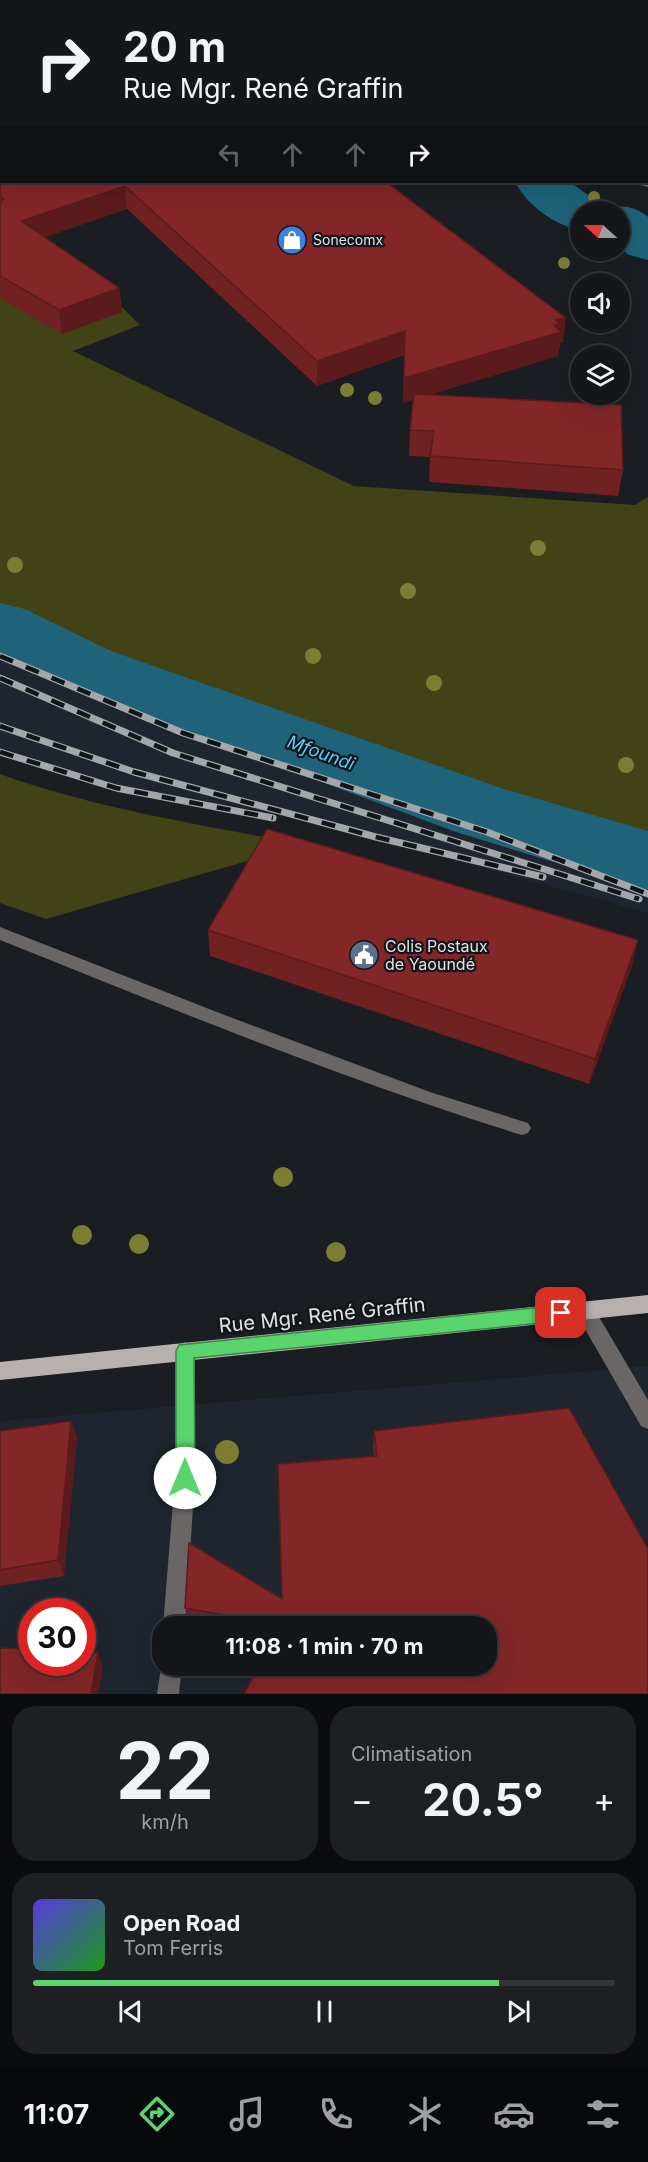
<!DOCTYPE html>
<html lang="fr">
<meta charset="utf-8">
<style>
:root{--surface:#141619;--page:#1d1f22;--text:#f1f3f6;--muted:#9d9fa2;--line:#333538;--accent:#5ad56e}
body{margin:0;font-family:Inter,sans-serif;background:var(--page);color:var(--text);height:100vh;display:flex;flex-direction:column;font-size:22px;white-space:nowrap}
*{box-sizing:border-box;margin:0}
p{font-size:20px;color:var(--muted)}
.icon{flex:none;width:33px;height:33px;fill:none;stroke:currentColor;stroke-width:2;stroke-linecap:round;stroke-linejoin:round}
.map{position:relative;height:1694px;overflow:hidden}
.drawer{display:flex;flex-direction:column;gap:12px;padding:12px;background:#0b0c0e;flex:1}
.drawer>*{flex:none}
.top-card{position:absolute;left:0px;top:0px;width:648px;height:183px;box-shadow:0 6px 24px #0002,0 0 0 2px var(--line);background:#141619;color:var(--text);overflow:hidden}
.needle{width:39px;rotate:291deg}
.fabs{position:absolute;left:570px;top:201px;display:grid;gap:12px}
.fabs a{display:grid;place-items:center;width:60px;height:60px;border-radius:50%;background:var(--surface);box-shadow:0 6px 24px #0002,0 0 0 2px var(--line);font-size:30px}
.speed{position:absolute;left:18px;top:1598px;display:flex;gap:12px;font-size:30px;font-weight:700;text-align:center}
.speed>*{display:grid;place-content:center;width:78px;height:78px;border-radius:50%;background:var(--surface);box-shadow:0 6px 24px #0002,0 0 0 2px var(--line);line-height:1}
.speed .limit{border:9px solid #d22;background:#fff;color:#111}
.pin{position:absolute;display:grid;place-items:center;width:51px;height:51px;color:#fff;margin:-26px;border-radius:12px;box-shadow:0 3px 9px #0006}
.me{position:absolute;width:66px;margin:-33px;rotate:0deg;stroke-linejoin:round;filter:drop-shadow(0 0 4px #0008)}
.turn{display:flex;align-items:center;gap:21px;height:126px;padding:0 24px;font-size:27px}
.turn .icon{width:78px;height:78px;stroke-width:2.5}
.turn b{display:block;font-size:42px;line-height:51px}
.lanes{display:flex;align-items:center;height:57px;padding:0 24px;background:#0003;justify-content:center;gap:30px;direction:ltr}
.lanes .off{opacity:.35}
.big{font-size:45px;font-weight:700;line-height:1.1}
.drawer .card{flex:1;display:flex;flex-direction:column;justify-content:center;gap:9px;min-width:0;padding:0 21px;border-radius:24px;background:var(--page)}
.drawer .dial{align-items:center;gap:0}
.dial b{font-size:78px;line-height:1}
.song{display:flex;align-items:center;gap:18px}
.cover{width:72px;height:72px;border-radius:9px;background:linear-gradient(135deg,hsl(250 70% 55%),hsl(120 70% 35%))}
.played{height:6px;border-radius:3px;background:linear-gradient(90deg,var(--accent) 80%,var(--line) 80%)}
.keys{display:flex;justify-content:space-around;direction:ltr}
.heat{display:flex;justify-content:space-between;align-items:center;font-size:33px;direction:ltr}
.drawer .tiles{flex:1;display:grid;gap:12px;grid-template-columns:1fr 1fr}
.card:last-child{grid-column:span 2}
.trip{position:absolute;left:152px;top:1616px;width:345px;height:60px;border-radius:24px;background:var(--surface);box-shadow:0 6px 24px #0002,0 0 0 2px var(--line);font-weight:700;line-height:60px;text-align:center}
.tab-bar{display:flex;height:96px;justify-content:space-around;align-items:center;background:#08090a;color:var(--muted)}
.tab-bar .icon{width:42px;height:42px}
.tab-bar .selected{color:var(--accent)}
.tab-bar b{font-size:27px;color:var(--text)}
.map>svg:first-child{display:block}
.built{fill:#1e252e;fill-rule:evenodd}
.green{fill:#414215}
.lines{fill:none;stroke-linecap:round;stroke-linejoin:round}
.river{fill:#1e637a;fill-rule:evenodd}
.minor{fill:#696665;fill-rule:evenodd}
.major{fill:#b7b0af;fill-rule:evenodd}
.rail-casing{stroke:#a4a7aa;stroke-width:7}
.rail{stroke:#111418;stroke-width:4.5;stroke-dasharray:14;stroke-linecap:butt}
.tree{fill:#7a7d32}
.wall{fill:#702122}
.shaded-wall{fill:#5b1b1c}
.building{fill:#822628;stroke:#5b1b1c;stroke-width:1.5}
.route{fill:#5ad56e;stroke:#3a8a48;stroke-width:1.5}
.labels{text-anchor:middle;stroke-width:4.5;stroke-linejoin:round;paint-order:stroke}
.far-poi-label{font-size:14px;fill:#e1e4e6;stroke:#111418;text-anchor:start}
.poi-label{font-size:16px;fill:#e1e4e6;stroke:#111418;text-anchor:start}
.water-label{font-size:18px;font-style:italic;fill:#55d3fd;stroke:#111418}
.near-street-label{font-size:20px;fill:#e1e4e6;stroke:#111418}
</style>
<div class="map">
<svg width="648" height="1694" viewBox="0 0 648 1694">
<rect width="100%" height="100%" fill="#1a1d21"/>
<g class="built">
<polygon points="0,626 86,668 176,700 487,832 648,883 648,913 283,813 116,788 0,752"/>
<path d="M 648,1366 L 648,1694 L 0,1694 L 0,1421 ZM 32,1611 L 82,1611 L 82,1662 L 32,1662 ZM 162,1626 L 486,1626 L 486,1665 L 162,1665 Z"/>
</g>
<g class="green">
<polygon points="0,234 34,252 63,249 140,325 73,351 354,486 635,505 648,497 648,861 484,812 86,668 0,626"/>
<path d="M 0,774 C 94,808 197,824 295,843 L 268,855 L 46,919 L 0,903 Z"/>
</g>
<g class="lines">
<g class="river">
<path d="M 515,182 L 570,182 L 599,203 L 603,209 C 621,205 633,205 648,217 L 648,260 L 629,255 L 620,248 L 620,212 L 580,212 L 580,230 C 554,225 527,205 515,182 Z"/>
<polygon points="0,603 25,609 111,651 504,789 648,831 648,891 456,832 61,685 0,655"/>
</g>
<g class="minor">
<polygon points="170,0 180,0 181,2 171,2"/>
<polygon points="0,22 2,23 2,29 0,29"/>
<polygon points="648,181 648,187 630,182 631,182"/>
<path d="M 0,927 L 227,1016 L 430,1092 L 528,1123 L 531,1128 L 528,1133 L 522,1135 C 344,1080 173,1009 0,940 Z"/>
<polygon points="585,1302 592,1305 648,1400 648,1429 641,1426 578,1317 576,1311 578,1305"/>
<polygon points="185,1342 192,1345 195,1351 195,1478 185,1626 163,1626 175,1478 175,1351 178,1345"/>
<polygon points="162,1661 162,1665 182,1665 179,1694 157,1694"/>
</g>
<polygon class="major" points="648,1295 648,1313 0,1380 0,1362"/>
<g class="rail-casing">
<g id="rail">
<polyline points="0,656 183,733 487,832 648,894"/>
<polyline points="0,678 173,753 639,899"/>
<polyline points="0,726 134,772 376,837 543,877"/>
<polyline points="0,752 116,788 273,818"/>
</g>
</g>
<use href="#rail" class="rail"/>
</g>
<g class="tree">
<circle cx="594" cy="197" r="6"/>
<circle cx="564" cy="263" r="6"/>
<circle cx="347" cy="390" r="7"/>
<circle cx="375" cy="398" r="7"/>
<circle cx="538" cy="548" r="8"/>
<circle cx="15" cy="565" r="8"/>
<circle cx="408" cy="591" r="8"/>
<circle cx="313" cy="656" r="8"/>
<circle cx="434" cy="683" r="8"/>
<circle cx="626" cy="765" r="8"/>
<circle cx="283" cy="1177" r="10"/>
<circle cx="82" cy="1235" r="10"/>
<circle cx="139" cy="1244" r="10"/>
<circle cx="336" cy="1252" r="10"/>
<circle cx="227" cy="1452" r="12"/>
</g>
<g class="wall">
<polygon points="72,0 105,0 100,2 75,2"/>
<polygon points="204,0 354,0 356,2 207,2"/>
<polygon points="470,0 648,0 648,92 646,91 646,2 471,2"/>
<polygon points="0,55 2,56 2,182 386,182 563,342 560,343 558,356 428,395 623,470 618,496 429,482 430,457 409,456 410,430 413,400 403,403 404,355 317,386 127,209 45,237 119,288 122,312 62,334 0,298"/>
<polygon points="208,930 632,966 589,1084 210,956"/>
<polygon points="71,1421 77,1438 64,1576 0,1586 0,1431"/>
<polygon points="374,1431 486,1626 211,1626 188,1622 185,1608 282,1599 374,1456 373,1448"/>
</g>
<g class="shaded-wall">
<polygon points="85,0 105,0 100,2 85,2"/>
<polygon points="125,186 127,209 24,244 21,221"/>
<polygon points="119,288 122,312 62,334 59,310"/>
<polygon points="566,318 563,342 560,343 558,356 403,403 404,378 556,320"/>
<polygon points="405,331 404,355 317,386 317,361"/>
<polygon points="638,940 632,966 589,1084 595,1059"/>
<polygon points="71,1421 77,1438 64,1576 58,1560"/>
<polygon points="98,1653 103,1667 98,1694 91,1694"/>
</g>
<g class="building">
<polygon points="241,0 354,0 356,2 245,2"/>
<polygon points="486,0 647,0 647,4 648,4 648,72 646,71 646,2 487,2"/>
<polygon points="0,55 2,55 2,155 0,154"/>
<polygon points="2,165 2,182 386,182 566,318 556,320 560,324 554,325 561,332 404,378 405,331 317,361 125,186 21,221 119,288 59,310 0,276 0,203 4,199 0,197 0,166"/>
<polygon points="414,394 621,405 623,470 430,456 434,431 410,430"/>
<polygon points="267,829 638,940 595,1059 208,930"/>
<polygon points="569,1408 648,1549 648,1694 244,1694 259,1665 486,1665 486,1626 280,1626 281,1625 185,1608 189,1543 282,1599 278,1464 377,1456 374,1431"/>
<polygon points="71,1421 58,1560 0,1570 0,1431"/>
<polygon points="0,1648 32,1649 32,1662 82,1662 82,1652 98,1653 91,1694 0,1694"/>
</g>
<polygon class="route" points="561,1305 567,1308 570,1313 567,1319 561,1321 194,1358 195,1478 192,1485 185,1487 179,1485 176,1478 176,1351 179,1345"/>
<defs>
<g id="shop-disc" transform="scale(1.5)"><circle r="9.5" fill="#3f7fe0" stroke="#111418"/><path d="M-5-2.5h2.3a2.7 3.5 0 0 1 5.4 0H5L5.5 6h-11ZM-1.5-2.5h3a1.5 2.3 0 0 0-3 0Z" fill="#fff"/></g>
<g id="civic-disc" transform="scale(1.5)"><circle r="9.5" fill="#5c6f8a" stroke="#111418"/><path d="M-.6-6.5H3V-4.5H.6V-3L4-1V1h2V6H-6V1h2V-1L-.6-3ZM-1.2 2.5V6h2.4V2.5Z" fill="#fff"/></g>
</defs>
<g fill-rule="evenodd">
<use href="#shop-disc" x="292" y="240"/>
<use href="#civic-disc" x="364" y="955"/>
</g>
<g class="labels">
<g class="far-poi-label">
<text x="313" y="245">Sonecomx</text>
</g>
<g class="poi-label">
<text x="385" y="952">Colis Postaux<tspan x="385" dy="18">de Yaoundé</tspan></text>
</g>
<g class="water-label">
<text transform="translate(321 753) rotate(20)" y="6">Mfoundi</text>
</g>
<g class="near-street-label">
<text transform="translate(322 1315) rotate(-6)" y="7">Rue Mgr. René Graffin</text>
</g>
</g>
</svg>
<div class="fabs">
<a><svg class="needle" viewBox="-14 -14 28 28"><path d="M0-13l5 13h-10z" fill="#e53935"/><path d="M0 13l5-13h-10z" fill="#9d9fa2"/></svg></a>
<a><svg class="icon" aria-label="sound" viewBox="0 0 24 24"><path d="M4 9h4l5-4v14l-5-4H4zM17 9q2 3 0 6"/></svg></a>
<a><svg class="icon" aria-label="layers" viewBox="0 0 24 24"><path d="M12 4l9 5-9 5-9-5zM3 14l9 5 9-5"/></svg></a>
</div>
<div class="speed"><div class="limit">30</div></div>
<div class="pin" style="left:561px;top:1313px;background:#d93025"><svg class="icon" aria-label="arrive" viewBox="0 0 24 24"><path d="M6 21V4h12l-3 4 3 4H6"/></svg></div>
<svg class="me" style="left:185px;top:1478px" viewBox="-20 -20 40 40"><circle r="19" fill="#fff"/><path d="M0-13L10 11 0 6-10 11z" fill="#5ad56e"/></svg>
<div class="trip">11:08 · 1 min · 70 m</div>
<div class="top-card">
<div class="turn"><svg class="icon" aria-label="right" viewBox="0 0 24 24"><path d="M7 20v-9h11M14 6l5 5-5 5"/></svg><div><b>20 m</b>Rue Mgr. René Graffin</div></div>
<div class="lanes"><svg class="icon off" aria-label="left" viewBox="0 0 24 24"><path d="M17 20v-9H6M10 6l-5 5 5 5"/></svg><svg class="icon off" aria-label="ahead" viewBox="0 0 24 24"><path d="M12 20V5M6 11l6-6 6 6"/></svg><svg class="icon off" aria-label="ahead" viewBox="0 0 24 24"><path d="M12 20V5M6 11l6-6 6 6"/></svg><svg class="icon" aria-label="right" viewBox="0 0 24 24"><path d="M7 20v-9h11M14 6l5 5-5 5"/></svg></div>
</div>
</div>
<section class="drawer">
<div class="tiles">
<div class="card dial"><b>22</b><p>km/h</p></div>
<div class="card"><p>Climatisation</p>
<div class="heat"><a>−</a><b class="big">20.5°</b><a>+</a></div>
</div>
<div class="card">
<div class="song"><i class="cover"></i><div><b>Open Road</b><p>Tom Ferris</p></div></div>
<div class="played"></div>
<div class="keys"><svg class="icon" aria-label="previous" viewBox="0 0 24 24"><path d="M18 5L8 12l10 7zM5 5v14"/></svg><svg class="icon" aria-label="pause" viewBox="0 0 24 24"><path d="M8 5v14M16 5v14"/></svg><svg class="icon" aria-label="next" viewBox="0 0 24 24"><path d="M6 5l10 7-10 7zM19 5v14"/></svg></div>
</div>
</div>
</section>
<nav class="tab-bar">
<b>11:07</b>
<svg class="icon selected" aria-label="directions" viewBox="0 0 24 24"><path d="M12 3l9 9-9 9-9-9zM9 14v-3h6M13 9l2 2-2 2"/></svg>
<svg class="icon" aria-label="music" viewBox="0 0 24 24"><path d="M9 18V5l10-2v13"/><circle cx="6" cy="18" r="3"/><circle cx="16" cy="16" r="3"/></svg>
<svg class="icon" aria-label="phone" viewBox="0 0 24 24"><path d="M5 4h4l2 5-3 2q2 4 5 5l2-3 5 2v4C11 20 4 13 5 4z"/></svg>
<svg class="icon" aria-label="climate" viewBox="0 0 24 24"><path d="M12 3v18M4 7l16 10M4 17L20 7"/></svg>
<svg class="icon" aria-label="car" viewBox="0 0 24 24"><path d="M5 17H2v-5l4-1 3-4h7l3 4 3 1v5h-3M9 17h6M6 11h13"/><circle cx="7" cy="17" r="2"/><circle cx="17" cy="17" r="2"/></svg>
<svg class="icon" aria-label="filters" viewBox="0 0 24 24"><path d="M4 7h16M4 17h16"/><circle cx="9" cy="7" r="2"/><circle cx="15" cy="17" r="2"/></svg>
</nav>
